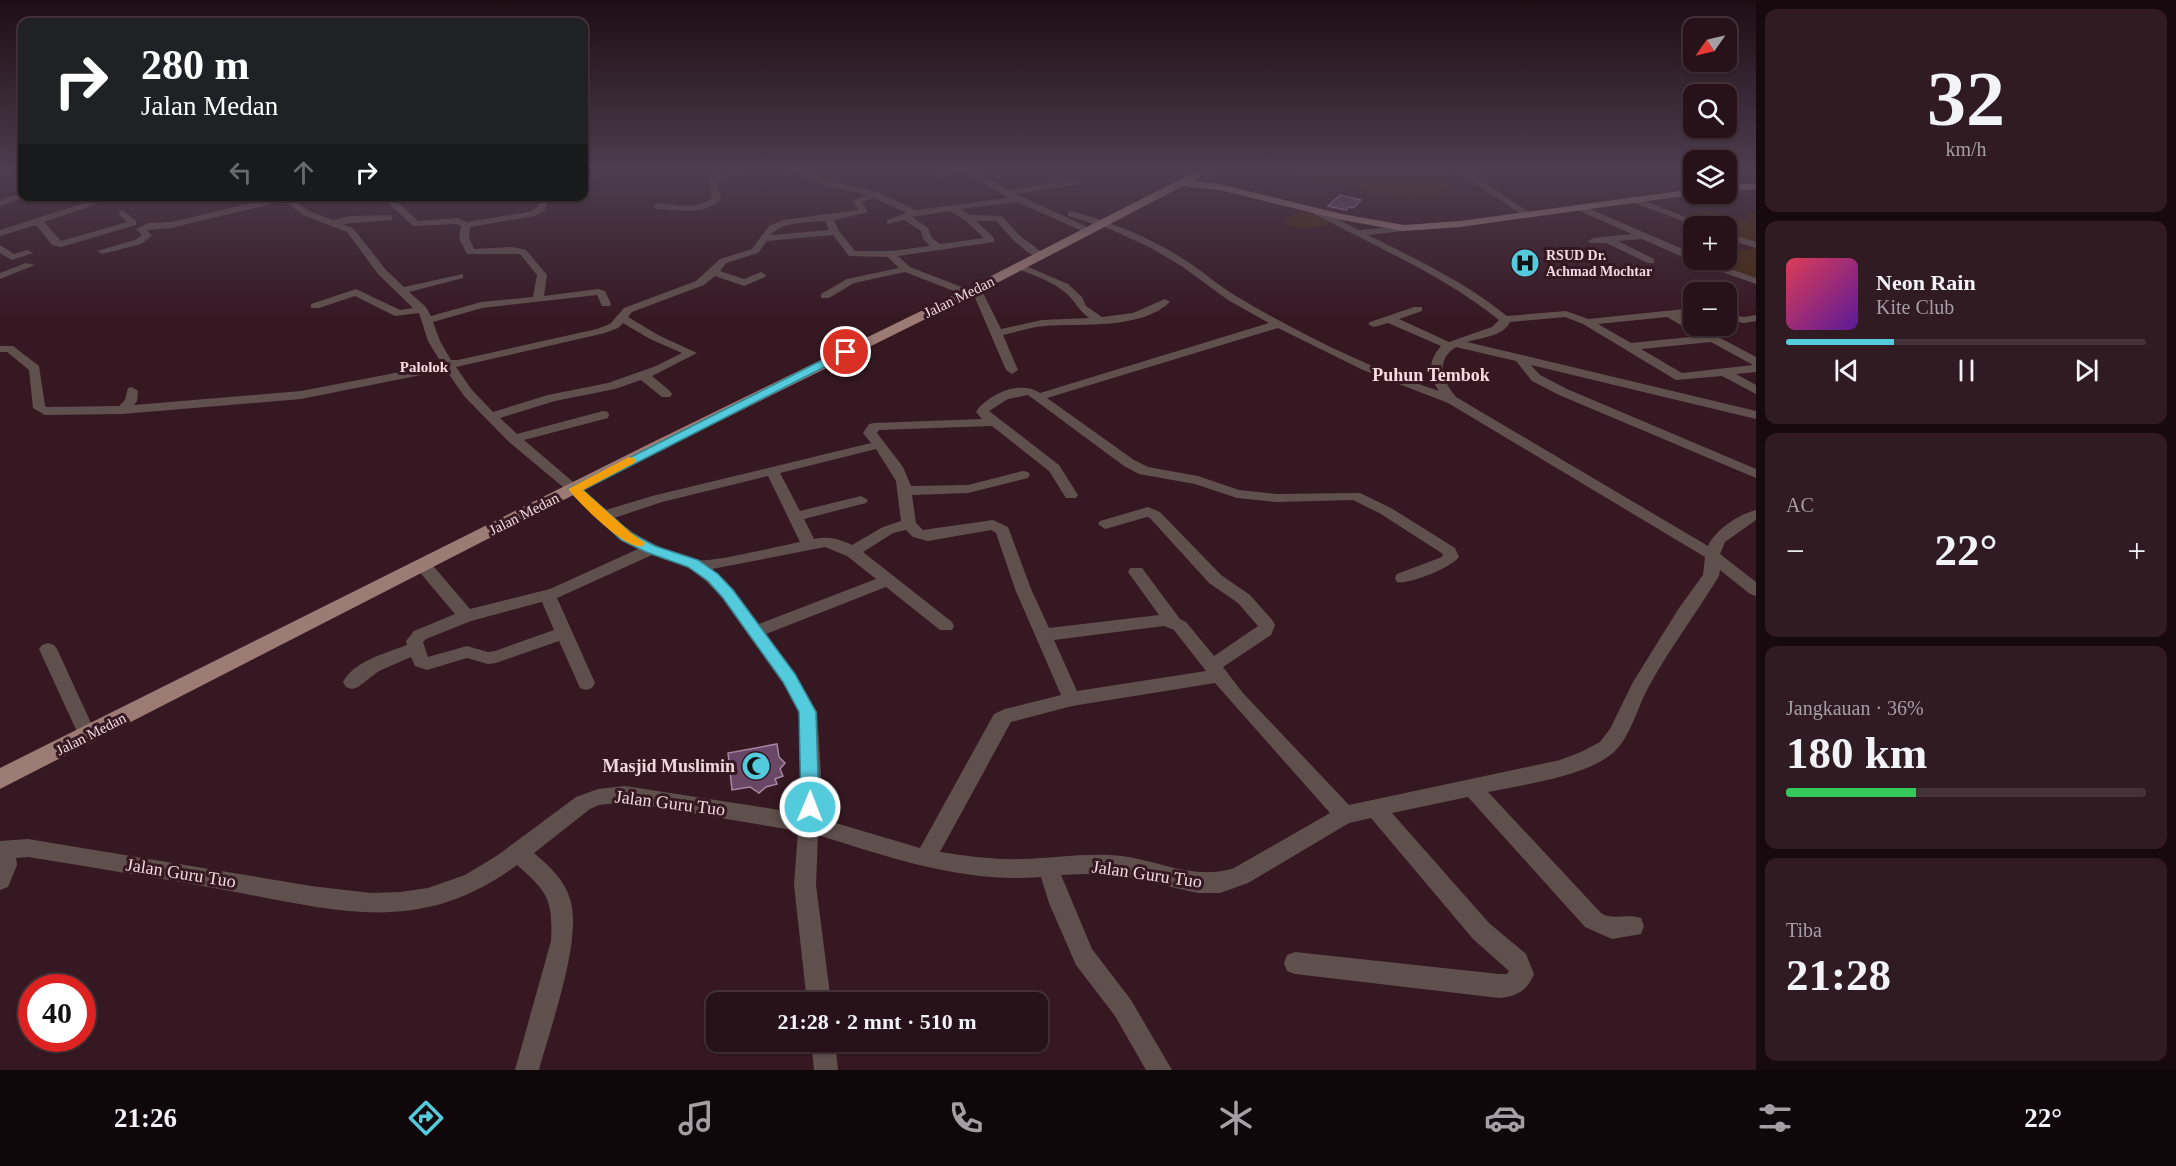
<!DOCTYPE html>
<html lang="id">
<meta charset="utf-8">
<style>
:root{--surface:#28121a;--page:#301b23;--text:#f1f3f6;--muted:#a59ea2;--line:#443239;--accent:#54cadd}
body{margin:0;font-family:Georgia,serif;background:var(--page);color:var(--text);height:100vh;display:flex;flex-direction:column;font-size:22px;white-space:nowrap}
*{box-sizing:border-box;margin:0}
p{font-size:20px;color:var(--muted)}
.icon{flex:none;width:33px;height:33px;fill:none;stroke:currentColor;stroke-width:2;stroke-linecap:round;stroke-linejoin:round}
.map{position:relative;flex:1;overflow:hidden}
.drawer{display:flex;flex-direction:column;gap:9px;padding:9px;background:#160a0e;width:420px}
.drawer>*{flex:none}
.banner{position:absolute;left:18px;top:18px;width:570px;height:183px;border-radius:12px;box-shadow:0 2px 4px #0004,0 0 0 2px var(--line);background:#202124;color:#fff;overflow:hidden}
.needle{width:39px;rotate:236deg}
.controls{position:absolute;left:1683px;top:18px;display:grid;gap:12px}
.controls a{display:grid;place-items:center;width:54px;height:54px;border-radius:12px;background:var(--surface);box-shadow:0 2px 4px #0004,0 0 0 2px var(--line);font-size:30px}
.speed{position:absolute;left:18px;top:974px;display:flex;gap:12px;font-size:30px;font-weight:700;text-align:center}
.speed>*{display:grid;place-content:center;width:78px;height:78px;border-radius:50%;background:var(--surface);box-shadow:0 2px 4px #0004,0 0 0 2px var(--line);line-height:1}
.speed .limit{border:9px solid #d22;background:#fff;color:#111}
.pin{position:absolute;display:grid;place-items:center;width:51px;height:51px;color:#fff;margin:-26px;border:3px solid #fff;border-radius:50%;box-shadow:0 2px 6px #0007}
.me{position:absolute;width:66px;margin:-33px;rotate:1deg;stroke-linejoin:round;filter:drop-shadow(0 0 4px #0008)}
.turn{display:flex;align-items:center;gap:21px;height:126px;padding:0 24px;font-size:27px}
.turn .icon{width:78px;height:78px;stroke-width:2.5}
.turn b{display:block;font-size:42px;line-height:51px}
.lanes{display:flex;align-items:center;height:57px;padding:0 24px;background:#0003;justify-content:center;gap:30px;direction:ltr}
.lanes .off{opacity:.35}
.big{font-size:45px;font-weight:700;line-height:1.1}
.drawer .widget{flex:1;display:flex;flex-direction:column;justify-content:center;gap:9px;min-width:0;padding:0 21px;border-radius:12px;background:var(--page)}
.drawer .dial{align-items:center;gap:0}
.dial b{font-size:78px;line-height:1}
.song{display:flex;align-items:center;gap:18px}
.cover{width:72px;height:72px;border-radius:9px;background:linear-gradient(135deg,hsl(350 70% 55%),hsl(270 70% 35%))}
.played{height:6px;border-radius:3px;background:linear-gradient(90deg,var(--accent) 30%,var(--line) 30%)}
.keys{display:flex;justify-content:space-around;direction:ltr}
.heat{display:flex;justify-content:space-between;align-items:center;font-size:33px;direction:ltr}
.charge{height:9px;border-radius:4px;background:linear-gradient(90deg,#34c759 36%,var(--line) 0)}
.trip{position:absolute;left:706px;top:992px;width:342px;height:60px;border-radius:12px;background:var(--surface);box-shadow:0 2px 4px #0004,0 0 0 2px var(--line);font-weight:700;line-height:60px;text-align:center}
.menu{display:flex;height:96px;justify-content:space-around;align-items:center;background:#10070a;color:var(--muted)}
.menu .icon{width:42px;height:42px}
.menu .on{color:var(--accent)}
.menu b{font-size:27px;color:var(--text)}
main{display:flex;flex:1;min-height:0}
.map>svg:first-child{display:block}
.green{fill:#43270a}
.building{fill:#6b4767;stroke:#a487a0;stroke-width:1.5}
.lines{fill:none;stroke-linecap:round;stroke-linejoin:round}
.minor{fill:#60504d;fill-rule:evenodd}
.major{fill:#9c7b75;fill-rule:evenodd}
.highway{fill:#b38d85;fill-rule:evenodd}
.route{fill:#54cadd;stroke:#378390;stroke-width:1.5}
.slow{fill:#f59e0b}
.labels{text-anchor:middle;stroke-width:6;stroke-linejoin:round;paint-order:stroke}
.far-poi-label{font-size:14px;font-weight:bold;fill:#efd9df;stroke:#361822;text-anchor:start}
.street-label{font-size:15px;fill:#efd9df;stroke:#361822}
.far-quarter-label{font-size:15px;font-weight:bold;fill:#fad8e1;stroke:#361822}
.quarter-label{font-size:18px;font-weight:bold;fill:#fad8e1;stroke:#361822}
.near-poi-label{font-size:18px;font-weight:bold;fill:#efd9df;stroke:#361822;text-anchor:end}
.near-street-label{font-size:18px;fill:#efd9df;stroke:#361822}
</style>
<main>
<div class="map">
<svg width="1756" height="1070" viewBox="0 0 1756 1070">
<rect width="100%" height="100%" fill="#361822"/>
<g class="green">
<polygon points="1267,169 1436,169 1453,177 1443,193 1410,199"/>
<polygon points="1710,210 1736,220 1752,218 1745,214 1756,213 1756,244 1737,237 1742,234 1715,224 1722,222 1697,211"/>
<polygon points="1312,212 1330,225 1300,229 1281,220 1301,213"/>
<polygon points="1756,248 1756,279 1709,260 1726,260 1727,252"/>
</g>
<g class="building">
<polygon points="1340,195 1361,200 1353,208 1349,207 1346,210 1328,206"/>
<polygon points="777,744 779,757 785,763 780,769 783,776 775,779 777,784 766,787 759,793 750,787 732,790 728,753"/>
</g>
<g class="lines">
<g class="minor">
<path d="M 734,169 L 746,169 L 717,181 L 721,199 C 705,216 678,210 657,209 L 653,206 L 657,203 C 675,205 697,210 712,198 L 709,178 Z"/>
<path d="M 782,169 L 794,169 L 833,182 L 878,192 L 916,210 L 1009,198 L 966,173 L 937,178 L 933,176 L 959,169 L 971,169 L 1009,190 L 1082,179 L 1083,181 L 1079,184 L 1016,194 L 1086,226 L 1086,230 L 1080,230 L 1017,202 L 961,209 L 970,215 L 1002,216 L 1019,235 L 1043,253 L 1043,257 C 1028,259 1006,232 996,221 L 976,221 L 994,238 L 994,242 L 898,256 L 910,267 L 972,291 L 972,287 L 980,287 L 1001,329 L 1042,320 L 1089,318 C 1078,310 1076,302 1067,294 C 1053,281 1033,275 1015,268 L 1015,264 L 1019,263 L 1068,284 L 1082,297 L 1086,306 L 1102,317 L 1133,313 L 1165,299 L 1170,302 C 1141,330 1082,323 1045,326 C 1030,327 1017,332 1003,335 L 1018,370 L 1012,374 L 1006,370 L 973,293 L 964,295 L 905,272 L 854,283 L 829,298 L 821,298 L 821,294 L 847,279 L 899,268 L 888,257 L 849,256 L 833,235 L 767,241 L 758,253 L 726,263 L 720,271 L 744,279 L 761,272 L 766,275 L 765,277 L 744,286 L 715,276 L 704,285 L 632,312 L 628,317 L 658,335 L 697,353 L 652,376 L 670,391 L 672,394 L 670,397 L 662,397 L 641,380 L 615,389 L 555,401 L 500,418 L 517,434 L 603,411 L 608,412 L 609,415 L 608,418 L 524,440 L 606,510 L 652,496 L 871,443 L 863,433 L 869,424 L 874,423 L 982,419 L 976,412 C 987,395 1021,379 1040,393 L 1269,323 L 1228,300 L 1183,267 L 1151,248 L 1110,229 L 1068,216 L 1068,212 L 1071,211 C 1112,222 1152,238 1188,262 C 1205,273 1219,286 1236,296 C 1300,334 1368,368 1439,391 C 1428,375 1428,361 1441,346 L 1388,323 L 1374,327 L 1368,324 L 1370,322 L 1414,307 L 1422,307 L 1422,311 L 1399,319 L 1449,342 L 1492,327 L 1499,320 C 1444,276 1377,247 1314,214 L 1314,210 L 1320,210 L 1359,230 L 1407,226 L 1409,228 L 1404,231 L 1368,235 C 1416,259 1465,282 1507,316 L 1566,311 L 1588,319 L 1694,308 L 1694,314 L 1680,316 L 1694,323 L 1694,326 L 1698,326 L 1756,357 L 1756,372 L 1736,374 L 1756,385 L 1756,394 L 1722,376 L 1676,380 L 1583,324 L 1565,317 L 1510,322 C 1504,336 1480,338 1467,342 L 1756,411 L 1756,419 L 1531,365 L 1540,375 L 1567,389 L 1756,469 L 1756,478 L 1559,395 L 1532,381 L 1516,361 L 1456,347 C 1435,360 1442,381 1456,397 L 1708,546 C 1716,529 1738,515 1756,510 L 1756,520 L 1725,542 L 1720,554 L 1756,582 L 1756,596 L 1750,594 L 1720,570 L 1719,576 C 1696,614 1669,649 1648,688 C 1637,708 1631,736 1614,752 C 1588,776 1522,785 1488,792 L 1601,913 C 1613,921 1627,913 1641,918 L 1644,926 L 1641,934 L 1612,939 L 1585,927 L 1468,797 L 1392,813 L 1489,923 L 1526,954 L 1534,974 C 1527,991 1517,996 1499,998 L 1295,974 L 1287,971 L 1284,963 L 1287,955 L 1295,952 L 1499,974 L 1507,974 L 1509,971 L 1473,939 L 1371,818 L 1349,823 L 1248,883 L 1220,893 L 1198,893 L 1123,876 L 1085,874 L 1061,875 L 1092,949 L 1131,1000 L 1172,1070 L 1146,1070 L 1115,1016 L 1076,965 L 1049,903 L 1041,877 C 961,883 892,858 818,835 L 816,885 L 831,1002 L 807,1002 L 794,885 L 798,831 L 625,802 L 599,805 L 590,809 L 534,853 C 549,866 564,879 570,899 C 583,939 550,1028 539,1070 L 515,1070 L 551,941 C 553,900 548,892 517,865 C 419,938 335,910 225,890 C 160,878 94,868 28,857 L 16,858 L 17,865 L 8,887 L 0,890 L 0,841 L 28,839 L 311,886 L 371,893 L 400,892 L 428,888 L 465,875 L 498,855 L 576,797 L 598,789 L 625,786 L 799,813 L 801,774 L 799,712 L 783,683 L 722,598 L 707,582 L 688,567 L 652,555 L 557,598 L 595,683 L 592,688 L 586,690 L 580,688 L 559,641 L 496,663 L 488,664 L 467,658 L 427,670 L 415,666 L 411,657 L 379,671 L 358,687 L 352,689 L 346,687 L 343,682 C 354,661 386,653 407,645 L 406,641 L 414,631 L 455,614 L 417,569 L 415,565 L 417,561 L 429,561 L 470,609 L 550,589 L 638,549 L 621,540 L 569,492 L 509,442 L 464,396 L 446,370 L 301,399 L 122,414 L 45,415 L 33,408 L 29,370 L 7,352 L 0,352 L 0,346 L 13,346 L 39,366 L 45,406 L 47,407 L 119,406 L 125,400 L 128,388 L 132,387 L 138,391 L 137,401 L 134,405 L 301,391 L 442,364 L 428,341 L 419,313 L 395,316 L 355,296 L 319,308 L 311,308 L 311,304 L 356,289 L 400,310 L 413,308 L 378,274 L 347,232 L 303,215 L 284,201 L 171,228 L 147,230 L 152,236 L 141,244 L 102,254 L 97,251 L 135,240 L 142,235 L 136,229 L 149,223 L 171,222 L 282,196 L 291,196 L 293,200 L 309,211 L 333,220 L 351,216 L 389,215 L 392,216 L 392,220 L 342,224 L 353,228 L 386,270 L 404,287 L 463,274 L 463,278 L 409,292 L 426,307 L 431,316 L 481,302 L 533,297 L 537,275 L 520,254 L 467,254 L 459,238 L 461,226 L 456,224 L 413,226 L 381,196 L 391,196 L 418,221 L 457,218 L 467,222 L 529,212 L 538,207 L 541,196 L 550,196 L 545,210 L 535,216 L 470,227 L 469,238 L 474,249 L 512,247 L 526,250 L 547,275 L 544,296 L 598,289 L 605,291 L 611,304 L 610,306 L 602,306 L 597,295 L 482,308 L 433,322 L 440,341 L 451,360 L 458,360 L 597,329 L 610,324 L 624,308 L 696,281 L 720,259 L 752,249 L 769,226 L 783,220 L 858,210 L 853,201 L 866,195 L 828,186 ZM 873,198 L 907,213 L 887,220 L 887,224 L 904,220 L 921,231 L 923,239 L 930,246 L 891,251 L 855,251 L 839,231 L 834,220 L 866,213 L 867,211 L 862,202 ZM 950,211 L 965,220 L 984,238 L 940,244 L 932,238 L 928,228 L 912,217 ZM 825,221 L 829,230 L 771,235 C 782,221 808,223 825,221 ZM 1667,317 L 1700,336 L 1631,343 L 1598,324 ZM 623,323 L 650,339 L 682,353 L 656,366 L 608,383 L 548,395 L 493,412 L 472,390 L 456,367 L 605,333 L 618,328 ZM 1278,328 L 1363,370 L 1448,403 L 1705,557 L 1703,575 L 1679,608 L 1633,682 L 1610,729 L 1600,742 L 1581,752 L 1560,760 L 1349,805 L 1242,692 L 1223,667 L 1271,635 L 1275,625 L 1273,621 L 1250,595 L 1221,575 L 1160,512 L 1148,507 L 1100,521 L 1098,524 L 1105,529 L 1147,517 L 1150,518 L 1209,583 L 1238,603 L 1258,626 L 1214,656 L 1186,622 L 1180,619 L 1142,568 L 1130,568 L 1128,572 L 1159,615 L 1049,628 L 1031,589 L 1008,527 L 993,520 L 923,530 L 916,523 L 912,495 L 968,493 L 1028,478 L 1030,475 L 1028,472 L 1023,471 L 968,485 L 911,486 L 903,467 L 877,433 L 879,430 L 992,426 L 1049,471 L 1066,498 L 1076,498 L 1078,495 L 1059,465 L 989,411 L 1008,399 L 1028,395 L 1124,466 L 1139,474 L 1195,484 L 1237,498 L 1276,502 L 1353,500 L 1381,514 L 1443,554 L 1442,557 L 1397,574 L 1395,578 L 1397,582 C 1409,585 1452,567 1459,557 L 1455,548 L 1391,508 L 1360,493 L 1276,494 L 1239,490 L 1198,476 L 1148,467 L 1134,460 L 1047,398 ZM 1711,342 L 1753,365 L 1682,373 L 1641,349 ZM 876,449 L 896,481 L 901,521 L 883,527 L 852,545 C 839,539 828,536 814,539 L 804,519 L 866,503 L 868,500 L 861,496 L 800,511 L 780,473 ZM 768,476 L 800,542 C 784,545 710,563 700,560 C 669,553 638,539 614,518 L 662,502 ZM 906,530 L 913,537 L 928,541 L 991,530 L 996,533 L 1015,589 L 1061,695 L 1005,709 L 994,714 L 920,848 L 819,818 L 821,774 L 817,712 L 795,673 L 766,634 L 886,587 L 940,630 L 952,630 L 954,626 L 952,622 L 863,552 L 893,533 ZM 825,547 L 847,556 L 876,579 L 759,624 L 734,590 L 712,569 ZM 542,602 L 554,630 L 495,651 L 488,652 L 467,646 L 428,657 L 423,642 L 426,639 L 471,621 ZM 1164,626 L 1174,630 L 1206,671 L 1077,691 L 1054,640 ZM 1215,683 L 1330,813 L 1234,868 C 1196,881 1160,861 1122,856 C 1088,852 1055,858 1022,859 C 994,860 967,856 940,852 L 1011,722 L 1072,706 Z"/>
<polygon points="1454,169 1464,169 1533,215 1525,217"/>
<polygon points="20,194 27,196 0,206 0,200"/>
<polygon points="106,196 121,196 44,222 61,241 127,222 118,213 122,210 136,221 136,225 61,247 52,245 36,225 0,236 0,230"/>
<polygon points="173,196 206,196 206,197 202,200"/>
<polygon points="1629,197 1635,197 1708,226 1696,226 1629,201"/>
<polygon points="1575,205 1581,205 1694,254 1694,260 1705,260 1756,278 1756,284 1694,262 1642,239 1618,241 1654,259 1654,263 1648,263 1606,243 1590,243 1588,241 1593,238 1632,234 1575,209"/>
<polygon points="1726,233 1756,242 1756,248 1726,239"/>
<polygon points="0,245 14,254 28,250 33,253 12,260 0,253"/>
<polygon points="26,263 35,265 0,279 0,273"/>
<polygon points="1726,314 1744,317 1756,315 1756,321 1744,323 1726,320"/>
<polygon points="48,643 54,645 57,649 97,736 95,741 88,744 81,741 79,736 39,649 42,645"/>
<polygon points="811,1041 835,1041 838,1070 814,1070"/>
</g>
<g class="major">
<polygon points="1200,169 1213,169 1193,181 1219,184 1342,214 1404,225 1460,221 1694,189 1694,194 1698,194 1460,227 1404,231 1342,220 1219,190 1183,186 972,296 661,450 0,789 0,768 649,444 964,290"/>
<polygon points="1756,183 1756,189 1726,191 1726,185"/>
</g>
<polygon class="highway" points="0,169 18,169 0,175"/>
</g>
<linearGradient id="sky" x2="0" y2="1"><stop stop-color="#1e0d13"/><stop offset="0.53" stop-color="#4c3d4f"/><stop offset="1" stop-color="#4c3d4f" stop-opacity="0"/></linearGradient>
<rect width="1756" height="319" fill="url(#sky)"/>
<polygon class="route" points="846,348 850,349 850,354 583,490 631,533 655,546 698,560 718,574 733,590 795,674 816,712 819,807 817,813 810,815 804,813 801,807 799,712 783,682 723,598 708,581 688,567 646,552 621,540 568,489"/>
<path class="slow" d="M 629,457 L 634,458 L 636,461 L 634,463 L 583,490 L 631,533 L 645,543 L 643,546 C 626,551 579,503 568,489 Z"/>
<defs>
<g id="hospital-disc" transform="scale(1.5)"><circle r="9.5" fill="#54cadd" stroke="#361822"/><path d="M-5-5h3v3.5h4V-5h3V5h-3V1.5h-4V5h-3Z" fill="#111"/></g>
<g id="mosque-disc" transform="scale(1.5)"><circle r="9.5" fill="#54cadd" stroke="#361822"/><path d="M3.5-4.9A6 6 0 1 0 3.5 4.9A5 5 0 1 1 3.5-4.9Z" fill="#111"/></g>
</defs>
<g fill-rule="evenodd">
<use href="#hospital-disc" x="1525" y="263"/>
<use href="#mosque-disc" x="756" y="766"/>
</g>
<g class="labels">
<g class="far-poi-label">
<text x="1546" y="260">RSUD Dr.<tspan x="1546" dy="16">Achmad Mochtar</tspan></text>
</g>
<g class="street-label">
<text transform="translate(959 297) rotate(-26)" y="5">Jalan Medan</text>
<text transform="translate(524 514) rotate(-27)" y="5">Jalan Medan</text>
<text transform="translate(91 734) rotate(-27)" y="5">Jalan Medan</text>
</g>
<g class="far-quarter-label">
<text x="424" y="372">Palolok</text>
</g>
<g class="quarter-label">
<text x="1431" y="381">Puhun Tembok</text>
</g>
<g class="near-poi-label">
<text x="735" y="772">Masjid Muslimin</text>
</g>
<g class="near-street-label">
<text transform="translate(670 803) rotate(7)" y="6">Jalan Guru Tuo</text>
<text transform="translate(181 873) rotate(9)" y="6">Jalan Guru Tuo</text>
<text transform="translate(1147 874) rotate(8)" y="6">Jalan Guru Tuo</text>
</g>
</g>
</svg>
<div class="controls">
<a><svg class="needle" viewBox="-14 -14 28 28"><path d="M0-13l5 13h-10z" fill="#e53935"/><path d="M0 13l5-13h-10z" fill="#a59ea2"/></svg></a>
<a><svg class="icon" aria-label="search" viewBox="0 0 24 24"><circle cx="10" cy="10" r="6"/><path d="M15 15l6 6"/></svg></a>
<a><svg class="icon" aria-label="layers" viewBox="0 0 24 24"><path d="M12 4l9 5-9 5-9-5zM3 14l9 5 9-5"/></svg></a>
<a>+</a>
<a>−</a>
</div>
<div class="speed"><div class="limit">40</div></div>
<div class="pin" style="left:846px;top:352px;background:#d93025"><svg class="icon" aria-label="arrive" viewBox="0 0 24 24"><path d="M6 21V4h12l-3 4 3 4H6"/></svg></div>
<svg class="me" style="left:810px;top:807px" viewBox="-20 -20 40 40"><circle r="17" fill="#54cadd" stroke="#fff" stroke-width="3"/><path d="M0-11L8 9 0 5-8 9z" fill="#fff"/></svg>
<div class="trip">21:28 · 2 mnt · 510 m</div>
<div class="banner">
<div class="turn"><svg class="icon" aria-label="right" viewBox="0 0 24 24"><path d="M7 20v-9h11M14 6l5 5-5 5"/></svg><div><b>280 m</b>Jalan Medan</div></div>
<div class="lanes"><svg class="icon off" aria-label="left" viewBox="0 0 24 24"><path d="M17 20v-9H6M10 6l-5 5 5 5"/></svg><svg class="icon off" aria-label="ahead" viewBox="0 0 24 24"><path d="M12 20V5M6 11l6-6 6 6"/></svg><svg class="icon" aria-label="right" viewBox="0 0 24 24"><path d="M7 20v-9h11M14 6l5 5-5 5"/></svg></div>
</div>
</div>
<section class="drawer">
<div class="widget dial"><b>32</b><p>km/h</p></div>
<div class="widget">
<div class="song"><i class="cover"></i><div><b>Neon Rain</b><p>Kite Club</p></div></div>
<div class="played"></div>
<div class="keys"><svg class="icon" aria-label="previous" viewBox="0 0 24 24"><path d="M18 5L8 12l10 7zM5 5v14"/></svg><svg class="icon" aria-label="pause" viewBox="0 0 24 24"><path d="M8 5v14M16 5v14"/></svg><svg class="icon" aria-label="next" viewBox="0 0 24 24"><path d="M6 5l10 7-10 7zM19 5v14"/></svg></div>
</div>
<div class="widget"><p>AC</p>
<div class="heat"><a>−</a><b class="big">22°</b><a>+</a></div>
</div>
<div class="widget"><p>Jangkauan · 36%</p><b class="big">180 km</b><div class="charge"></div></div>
<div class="widget"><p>Tiba</p><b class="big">21:28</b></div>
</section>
</main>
<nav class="menu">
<b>21:26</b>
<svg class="icon on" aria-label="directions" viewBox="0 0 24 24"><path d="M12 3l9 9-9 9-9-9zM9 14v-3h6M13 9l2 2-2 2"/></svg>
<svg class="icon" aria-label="music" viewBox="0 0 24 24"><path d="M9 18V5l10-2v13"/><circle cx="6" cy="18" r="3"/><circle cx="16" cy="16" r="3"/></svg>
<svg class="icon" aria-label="phone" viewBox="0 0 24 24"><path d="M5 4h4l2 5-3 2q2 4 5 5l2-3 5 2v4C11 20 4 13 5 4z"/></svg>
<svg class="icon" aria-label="climate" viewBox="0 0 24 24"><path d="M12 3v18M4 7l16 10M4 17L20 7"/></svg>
<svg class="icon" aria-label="car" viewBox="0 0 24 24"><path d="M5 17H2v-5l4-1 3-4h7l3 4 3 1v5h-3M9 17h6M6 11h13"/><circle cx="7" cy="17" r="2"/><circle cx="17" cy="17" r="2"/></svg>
<svg class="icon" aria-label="filters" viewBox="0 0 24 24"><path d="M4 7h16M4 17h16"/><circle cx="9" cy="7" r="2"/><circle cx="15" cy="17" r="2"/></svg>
<b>22°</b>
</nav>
